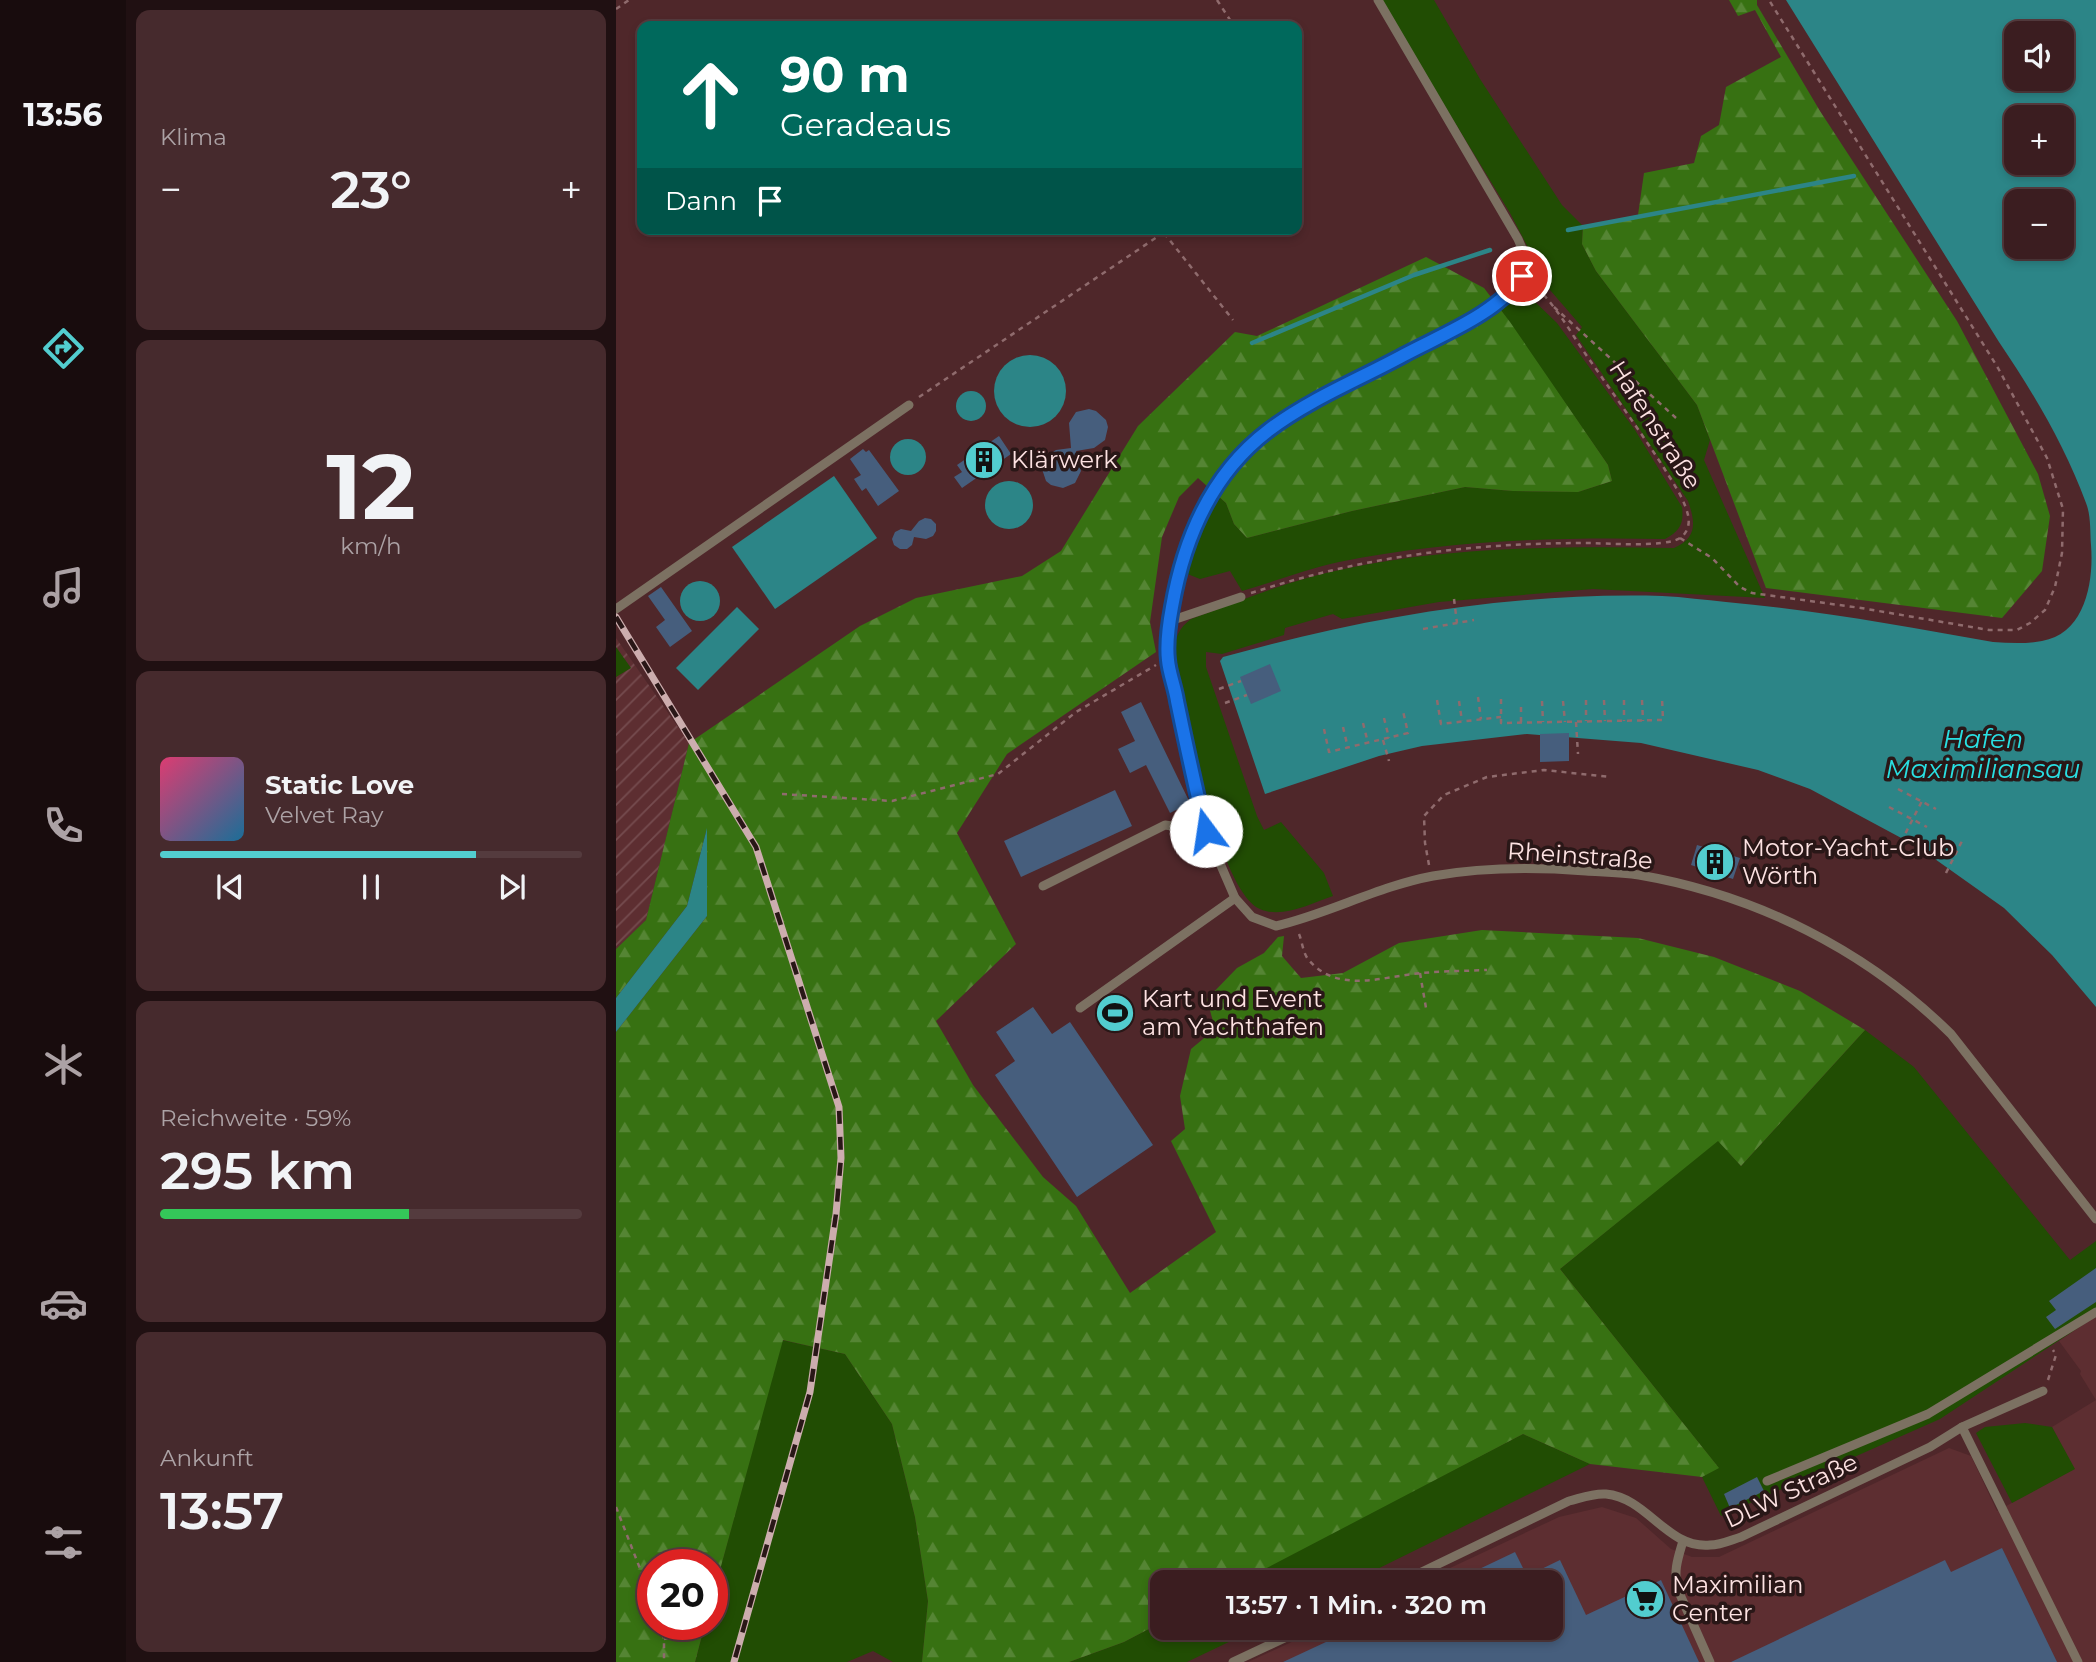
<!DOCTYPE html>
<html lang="de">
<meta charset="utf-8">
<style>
:root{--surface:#3b1d20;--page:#462a2d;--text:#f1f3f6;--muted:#aca2a5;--line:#543b3e;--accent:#52cdcf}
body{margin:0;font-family:Montserrat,sans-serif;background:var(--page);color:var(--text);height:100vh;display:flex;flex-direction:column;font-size:26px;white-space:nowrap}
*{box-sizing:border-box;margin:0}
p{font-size:23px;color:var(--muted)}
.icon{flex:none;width:38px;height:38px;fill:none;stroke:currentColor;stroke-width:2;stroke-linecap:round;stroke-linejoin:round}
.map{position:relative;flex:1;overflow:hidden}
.panel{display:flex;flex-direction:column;gap:10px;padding:10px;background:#201012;width:490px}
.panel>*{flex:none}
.hud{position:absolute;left:21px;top:21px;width:665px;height:214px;border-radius:14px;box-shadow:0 4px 10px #0003,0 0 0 2px var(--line);background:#00695c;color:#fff;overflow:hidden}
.fabs{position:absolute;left:1388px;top:21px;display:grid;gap:14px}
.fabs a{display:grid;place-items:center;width:70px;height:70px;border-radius:14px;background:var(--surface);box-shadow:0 4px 10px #0003,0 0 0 2px var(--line);font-size:35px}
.speed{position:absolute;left:21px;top:1549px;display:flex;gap:14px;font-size:35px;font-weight:700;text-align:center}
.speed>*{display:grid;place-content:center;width:91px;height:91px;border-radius:50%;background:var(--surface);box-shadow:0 4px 10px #0003,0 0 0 2px var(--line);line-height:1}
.speed .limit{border:10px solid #d22;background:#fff;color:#111}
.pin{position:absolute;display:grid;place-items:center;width:60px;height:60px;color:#fff;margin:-30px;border:4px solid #fff;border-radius:50%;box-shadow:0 2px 7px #0007}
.me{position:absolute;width:77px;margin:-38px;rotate:346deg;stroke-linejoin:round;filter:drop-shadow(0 0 5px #0008)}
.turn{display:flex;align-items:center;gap:24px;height:147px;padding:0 28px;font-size:32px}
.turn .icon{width:91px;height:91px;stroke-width:2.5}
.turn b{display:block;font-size:49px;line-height:60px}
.then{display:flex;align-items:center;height:66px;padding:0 28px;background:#0003;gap:14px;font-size:26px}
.big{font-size:52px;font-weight:600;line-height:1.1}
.panel .tile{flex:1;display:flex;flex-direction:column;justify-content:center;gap:10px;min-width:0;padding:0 24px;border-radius:14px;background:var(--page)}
.panel .dial{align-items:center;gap:0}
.dial b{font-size:91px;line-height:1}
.song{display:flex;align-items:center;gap:21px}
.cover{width:84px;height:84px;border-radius:10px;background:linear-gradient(135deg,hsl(340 70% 55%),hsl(200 70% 35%))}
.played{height:7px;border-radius:4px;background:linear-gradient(90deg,var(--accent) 75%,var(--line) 75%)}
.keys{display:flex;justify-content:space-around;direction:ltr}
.heat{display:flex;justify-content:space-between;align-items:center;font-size:38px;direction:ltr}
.charge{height:10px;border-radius:5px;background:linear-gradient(90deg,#34c759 59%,var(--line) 0)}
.trip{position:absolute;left:534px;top:1570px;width:413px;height:70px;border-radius:14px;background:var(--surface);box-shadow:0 4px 10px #0003,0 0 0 2px var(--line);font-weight:600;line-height:70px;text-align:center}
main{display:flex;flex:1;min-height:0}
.tabs{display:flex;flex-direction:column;width:126px;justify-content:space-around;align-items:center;background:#180c0d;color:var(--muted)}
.tabs .icon{width:49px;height:49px}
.tabs .active{color:var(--accent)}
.tabs b{font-size:32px;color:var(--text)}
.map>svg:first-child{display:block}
.built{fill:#5d2e31}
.industrial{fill:url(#industrial-furrows)}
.green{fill:#214d03}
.forest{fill:url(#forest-firs)}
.water{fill:#2c8587;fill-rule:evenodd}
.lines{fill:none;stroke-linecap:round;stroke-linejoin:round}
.stream{stroke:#2c8587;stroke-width:4.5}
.building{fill:#465e7d}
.path{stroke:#8f6b6d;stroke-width:2.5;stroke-dasharray:5 5;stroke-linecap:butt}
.service{stroke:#7c7162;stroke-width:9}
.rail-casing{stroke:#ccadae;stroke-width:7}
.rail{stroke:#291717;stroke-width:4.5;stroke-dasharray:13;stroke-linecap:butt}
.route-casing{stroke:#114b97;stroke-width:18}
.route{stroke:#1a73e8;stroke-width:12}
.labels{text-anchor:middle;stroke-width:7;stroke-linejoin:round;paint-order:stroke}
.street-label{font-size:24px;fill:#fde2e2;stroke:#291717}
.poi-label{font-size:24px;fill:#fde2e2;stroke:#291717;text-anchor:start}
.water-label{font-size:26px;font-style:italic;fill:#29dfe2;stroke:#291717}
</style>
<main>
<nav class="tabs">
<b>13:56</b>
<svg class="icon active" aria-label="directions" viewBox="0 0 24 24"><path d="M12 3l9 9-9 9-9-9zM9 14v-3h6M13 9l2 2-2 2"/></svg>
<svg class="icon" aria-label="music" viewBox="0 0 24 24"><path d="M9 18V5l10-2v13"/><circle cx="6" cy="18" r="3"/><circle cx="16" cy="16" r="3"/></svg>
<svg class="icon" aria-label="phone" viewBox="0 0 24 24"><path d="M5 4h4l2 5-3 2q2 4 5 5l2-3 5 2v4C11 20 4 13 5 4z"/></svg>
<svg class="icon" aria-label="climate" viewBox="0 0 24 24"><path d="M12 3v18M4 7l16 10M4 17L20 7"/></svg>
<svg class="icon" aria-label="car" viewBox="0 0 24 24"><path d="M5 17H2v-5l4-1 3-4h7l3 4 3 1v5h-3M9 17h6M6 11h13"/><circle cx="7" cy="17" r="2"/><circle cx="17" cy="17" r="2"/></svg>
<svg class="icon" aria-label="filters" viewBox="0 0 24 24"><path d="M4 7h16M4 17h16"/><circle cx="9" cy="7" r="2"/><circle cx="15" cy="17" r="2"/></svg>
</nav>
<section class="panel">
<div class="tile"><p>Klima</p>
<div class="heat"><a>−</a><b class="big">23°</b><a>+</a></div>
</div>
<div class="tile dial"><b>12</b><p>km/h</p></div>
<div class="tile">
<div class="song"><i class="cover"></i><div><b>Static Love</b><p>Velvet Ray</p></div></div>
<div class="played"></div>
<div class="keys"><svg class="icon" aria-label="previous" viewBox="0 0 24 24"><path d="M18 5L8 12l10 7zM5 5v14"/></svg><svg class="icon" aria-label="pause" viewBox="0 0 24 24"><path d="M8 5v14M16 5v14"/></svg><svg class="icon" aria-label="next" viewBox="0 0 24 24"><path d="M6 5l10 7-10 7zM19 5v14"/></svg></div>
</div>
<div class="tile"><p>Reichweite · 59%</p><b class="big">295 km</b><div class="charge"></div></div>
<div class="tile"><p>Ankunft</p><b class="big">13:57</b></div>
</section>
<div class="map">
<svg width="1480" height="1662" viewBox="0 0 1480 1662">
<defs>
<pattern id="industrial-furrows" width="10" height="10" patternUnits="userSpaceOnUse" patternTransform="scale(1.75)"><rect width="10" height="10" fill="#5d2e31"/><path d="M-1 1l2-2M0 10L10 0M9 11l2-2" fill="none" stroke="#754c4f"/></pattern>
<pattern id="forest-firs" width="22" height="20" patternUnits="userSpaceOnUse" patternTransform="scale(1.75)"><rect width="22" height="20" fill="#377112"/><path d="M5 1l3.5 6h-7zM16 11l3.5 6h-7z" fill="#558534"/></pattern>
</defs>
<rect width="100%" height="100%" fill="#4f272a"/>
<polygon class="built" points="1480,1316 1480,1662 632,1662 706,1628 934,1628 934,1582 804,1582 943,1517 986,1507 1020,1518 1055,1549 1076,1557 1103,1557 1333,1448 1355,1456 1381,1511 1458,1469 1436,1427 1480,1400 1464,1374 1465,1371 1443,1341"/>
<polygon class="industrial" points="0,638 73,743 30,920 0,949"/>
<g class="green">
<path d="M 764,0 L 818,0 L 864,79 L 946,205 L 967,226 L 966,244 L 980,271 L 1081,405 L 1094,440 L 1088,460 L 1149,598 L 977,589 L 823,602 L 726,619 L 717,614 L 669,628 L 668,635 L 606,654 L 590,652 L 590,667 L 641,816 L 648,830 L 665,822 L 708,873 L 717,896 C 696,903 666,919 644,909 C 600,889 569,701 559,652 C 559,637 563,628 575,619 C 614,605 652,589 691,578 C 808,546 938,546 1058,548 C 1082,538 1079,521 1072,501 L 960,335 L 966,327 L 934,290 L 894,213 Z"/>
<path d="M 905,296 L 914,297 L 941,323 L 1019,430 L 1066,507 C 1068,524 1064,531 1049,539 C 940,537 831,540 723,562 C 690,569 658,582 626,591 L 614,571 L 584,579 L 569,573 L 581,531 L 601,495 L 610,503 L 618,524 L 631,538 L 736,511 L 849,487 L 897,491 L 962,492 L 996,481 L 992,465 L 884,309 Z"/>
<polygon points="0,647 15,668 0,677"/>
<polygon points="1249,1030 1298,1067 1454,1260 1480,1241 1480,1316 1324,1419 1105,1516 1086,1477 1102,1467 944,1269 1102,1140 1125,1166"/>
<polygon points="166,1340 229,1354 276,1424 299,1517 312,1601 306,1662 277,1662 257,1651 231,1662 79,1662 89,1624 96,1624 96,1599"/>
<polygon points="1409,1423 1436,1427 1459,1469 1396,1503 1360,1433 1369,1427"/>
<polygon points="907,1434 974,1464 735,1582 620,1582"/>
<polygon points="546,1622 546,1628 642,1628 571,1662 453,1662 508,1642"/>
</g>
<g class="forest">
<polygon points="1113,0 1141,0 1141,5 1204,111 1341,321 1422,474 1434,516 1426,571 1386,618 1150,588 1081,405 980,271 966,244 967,226 1022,215 1028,173 1078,163 1085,136 1103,125 1110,87 1165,57 1139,10 1122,16"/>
<polygon points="810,257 868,288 894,322 992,465 996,481 962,492 897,491 849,487 736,511 631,538 618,524 610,503 582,478 563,497 546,537 534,622 540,652 391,754 341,833 400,944 320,1021 357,1085 427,1177 460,1206 514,1293 600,1232 555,1141 569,1129 564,1096 575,1049 599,1029 591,999 621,968 648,953 662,937 668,936 666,956 685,978 727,973 783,943 866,930 1022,938 1098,957 1184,991 1249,1030 1125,1166 1102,1141 944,1269 1103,1468 1086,1477 974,1464 907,1434 624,1582 546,1582 546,1622 508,1642 453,1662 306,1662 312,1601 299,1517 276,1424 229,1354 167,1340 96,1599 96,1564 37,1564 37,1624 89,1624 79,1662 0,1662 0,1032 91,916 90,832 71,906 0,998 0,949 30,920 73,743 244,626 300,598 406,576 445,551 522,426 619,332 641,336"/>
</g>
<g class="water">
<path d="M 1170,0 L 1480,0 L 1480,1007 L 1436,955 L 1388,908 L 1302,847 L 1194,789 L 1142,770 L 1025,743 L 911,734 L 806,746 L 763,756 L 649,794 L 604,661 L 607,657 C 750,617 897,592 1046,596 C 1068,597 1089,600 1110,602 C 1200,610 1288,626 1377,642 C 1393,643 1410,644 1426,641 C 1469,634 1478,582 1475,545 C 1474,532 1475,515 1470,503 C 1449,446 1417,392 1383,342 ZM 1400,33 L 1446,33 L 1446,79 L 1400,79 ZM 1400,117 L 1446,117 L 1446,163 L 1400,163 ZM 1400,201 L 1446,201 L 1446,247 L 1400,247 Z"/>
<circle cx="414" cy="391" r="36"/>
<circle cx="355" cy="406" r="15"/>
<circle cx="292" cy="457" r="18"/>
<polygon points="218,476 261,538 159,609 116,547"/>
<circle cx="393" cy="505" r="24"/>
<circle cx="84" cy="601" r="20"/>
<polygon points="121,607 143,629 82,690 60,668"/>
<polygon points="91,828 91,916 0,1032 0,998 71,906"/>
</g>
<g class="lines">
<g class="stream">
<polyline points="952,230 1238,176"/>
<polyline points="636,343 798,275 874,250"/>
</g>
</g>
<g class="building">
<polygon points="473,409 480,411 490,420 492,427 489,440 478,448 460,451 465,471 459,483 447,488 435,485 430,481 426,469 429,457 440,450 455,448 453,423 460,412"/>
<polygon points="383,436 395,454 346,488 338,477 346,472 341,465"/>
<polygon points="247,449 250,452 253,450 283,491 262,506 250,488 246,491 238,479 245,475 234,459"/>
<polygon points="309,518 315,519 320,524 320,531 317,536 310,539 298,537 296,545 291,549 284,549 278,545 276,539 279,532 285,529 295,531 303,521"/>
<polygon points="45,587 76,631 54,647 40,627 49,620 32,596"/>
<polygon points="654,664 665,691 635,704 624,677"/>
<polygon points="525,702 574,803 554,813 530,765 514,773 502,749 519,741 505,712"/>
<polygon points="953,733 953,761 924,762 924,734"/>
<polygon points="499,790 516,826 405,877 388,841"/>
<polygon points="1081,845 1124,858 1117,879 1075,865"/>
<polygon points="417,1007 436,1034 454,1022 537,1145 461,1197 379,1075 399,1061 380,1032"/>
<polygon points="1480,1268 1480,1302 1439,1329 1430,1317 1440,1310 1433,1301"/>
<polygon points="1141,1477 1148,1491 1114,1508 1108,1494"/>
<polygon points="1386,1548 1441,1662 1115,1662 1329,1560 1335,1572"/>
<polygon points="899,1552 911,1576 944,1560 970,1615 1045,1580 1083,1662 667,1662 740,1628 934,1628 934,1582 836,1582"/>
</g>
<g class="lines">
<g class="path">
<polyline points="601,0 618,26"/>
<polyline points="0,9 13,0"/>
<polyline points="548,233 617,320"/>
<polyline points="938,307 1060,418"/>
<polyline points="303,397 553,229"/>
<polyline points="1064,538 1096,558 1124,587 1136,593 1245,608 1373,630 1401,630 1414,623 1429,610 1439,587 1446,553 1447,509 1431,458 1382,368 1153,0"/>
<path d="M 635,593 C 746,557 853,543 969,543 C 990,543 1048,548 1064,538 C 1072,533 1074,523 1072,515 C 1068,498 1057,483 1048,468 C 1024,431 998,395 973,359 C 955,334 939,302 915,283"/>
<polyline points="838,599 841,623"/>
<polyline points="807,629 858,620"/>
<polyline points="603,689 625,681"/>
<polyline points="862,697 865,719"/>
<polyline points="885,699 885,723 1047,720 1046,698"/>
<polyline points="821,700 825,724 885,717"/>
<polyline points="970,700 970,721"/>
<polyline points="988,700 989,721"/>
<polyline points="1008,700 1008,721"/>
<polyline points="1026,700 1027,721"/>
<polyline points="843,701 846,721"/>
<polyline points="926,701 927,722"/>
<polyline points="947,701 949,722"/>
<polyline points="609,703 631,695"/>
<polyline points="768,718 773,738"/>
<polyline points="905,722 905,703"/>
<polyline points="960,722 962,754"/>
<polyline points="747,723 752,743"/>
<polyline points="727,727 732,748"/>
<polyline points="708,729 713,752 792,733 787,711"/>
<polyline points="767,740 773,761"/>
<polyline points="1282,789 1320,809"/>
<polyline points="166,794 276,801 382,774 460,712 540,665"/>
<polyline points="1273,807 1311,827"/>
<polyline points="1285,842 1306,801"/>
<polyline points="813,865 809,843 808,816 828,795 871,777 928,770 994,777"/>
<polyline points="1330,873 1347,839"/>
<path d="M 683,934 C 686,941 687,953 692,959 C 721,995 768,976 806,973 C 827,971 849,971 871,970"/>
<polyline points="804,973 810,1008"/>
<polyline points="1432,1380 1440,1355 1437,1350"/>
<polyline points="0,1507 37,1602"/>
<polyline points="43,1624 48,1639 48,1662"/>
<polyline points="48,1639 67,1634 81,1625"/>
</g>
<g class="service">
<path d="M 762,0 L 902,239 L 908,253 L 909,264 L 906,277 L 897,291 L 841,327 L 680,411 L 652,430 L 628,453 L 604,479 L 590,502 L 568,555 L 554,621 L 551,658 L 577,781 L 590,831 L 619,898 L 636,917 L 660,926 C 712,914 763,886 817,876 C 867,867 919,867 970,871 C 987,872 1006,872 1023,875 C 1140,895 1250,950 1335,1034 L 1480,1219"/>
<polyline points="0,609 293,405"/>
<polyline points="554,621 625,597"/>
<polyline points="427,886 549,825 590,831"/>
<polyline points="464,1008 619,898"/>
<polyline points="1346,1427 1462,1662"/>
<polyline points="1151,1481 1312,1414 1480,1312"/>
<path d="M 1067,1541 C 1062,1558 1057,1571 1062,1590 L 1094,1662"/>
<path d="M 785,1582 L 953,1501 C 965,1498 977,1493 990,1494 C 1032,1498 1051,1549 1094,1545 C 1105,1545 1115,1540 1125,1537 L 1314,1447 L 1346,1427 L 1427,1391"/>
<polyline points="617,1662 690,1628"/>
</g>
<g class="rail-casing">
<polyline id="rail" points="0,617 140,847 223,1107 225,1158 220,1214 194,1392 118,1662"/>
</g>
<use href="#rail" class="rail"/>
</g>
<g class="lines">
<g class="route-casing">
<path id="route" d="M 590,831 C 579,788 570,744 561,701 C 559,687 553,673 552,660 C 550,643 553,623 556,607 C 568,538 596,473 653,430 C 694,399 744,379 788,355 C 825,335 883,313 906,276"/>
</g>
<use href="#route" class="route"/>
</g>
<defs>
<g id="building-disc" transform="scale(2.0125)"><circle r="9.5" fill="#52cdcf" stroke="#291717"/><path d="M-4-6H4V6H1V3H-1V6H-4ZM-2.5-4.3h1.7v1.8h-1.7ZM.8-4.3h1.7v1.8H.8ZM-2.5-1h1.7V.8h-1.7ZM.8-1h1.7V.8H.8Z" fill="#111"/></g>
<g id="stadium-disc" transform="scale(2.0125)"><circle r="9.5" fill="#52cdcf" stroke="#291717"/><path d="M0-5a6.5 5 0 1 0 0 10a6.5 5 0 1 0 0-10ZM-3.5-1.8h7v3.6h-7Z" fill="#111"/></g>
<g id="supermarket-disc" transform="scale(2.0125)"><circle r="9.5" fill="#52cdcf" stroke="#291717"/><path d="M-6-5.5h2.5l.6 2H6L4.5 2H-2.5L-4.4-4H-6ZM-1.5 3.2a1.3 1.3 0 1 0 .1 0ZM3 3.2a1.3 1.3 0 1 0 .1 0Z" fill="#111"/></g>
</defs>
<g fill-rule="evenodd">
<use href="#building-disc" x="368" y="460"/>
<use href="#building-disc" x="1099" y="862"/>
<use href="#stadium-disc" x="499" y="1013"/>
<use href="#supermarket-disc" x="1029" y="1599"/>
</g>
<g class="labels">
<g class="street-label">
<text transform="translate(1039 425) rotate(57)" y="8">Hafenstraße</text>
<text transform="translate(964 856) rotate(4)" y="8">Rheinstraße</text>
<text transform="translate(1175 1491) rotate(-25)" y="8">DLW Straße</text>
</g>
<g class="poi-label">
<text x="395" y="468">Klärwerk</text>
<text x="1126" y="856">Motor-Yacht-Club<tspan x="1126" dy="28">Wörth</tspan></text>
<text x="526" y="1007">Kart und Event<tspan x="526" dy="28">am Yachthafen</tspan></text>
<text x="1056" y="1593">Maximilian<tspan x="1056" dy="28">Center</tspan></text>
</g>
<g class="water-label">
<text x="1367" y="748">Hafen<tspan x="1367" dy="30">Maximiliansau</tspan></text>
</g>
</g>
</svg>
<div class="fabs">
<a><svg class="icon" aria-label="sound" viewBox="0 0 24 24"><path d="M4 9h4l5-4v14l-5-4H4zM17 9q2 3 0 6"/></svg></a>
<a>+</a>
<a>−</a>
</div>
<div class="speed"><div class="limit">20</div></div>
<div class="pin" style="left:906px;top:276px;background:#d93025"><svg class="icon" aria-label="arrive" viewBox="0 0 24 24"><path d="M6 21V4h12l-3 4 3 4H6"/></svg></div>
<svg class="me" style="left:590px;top:831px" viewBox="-20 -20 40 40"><circle r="19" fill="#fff"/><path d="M0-13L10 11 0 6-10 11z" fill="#1a73e8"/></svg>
<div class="trip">13:57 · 1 Min. · 320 m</div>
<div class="hud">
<div class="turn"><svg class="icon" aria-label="ahead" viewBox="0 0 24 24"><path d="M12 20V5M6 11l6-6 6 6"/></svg><div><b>90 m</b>Geradeaus</div></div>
<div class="then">Dann<svg class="icon" aria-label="arrive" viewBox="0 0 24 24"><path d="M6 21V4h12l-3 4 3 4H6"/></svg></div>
</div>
</div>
</main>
